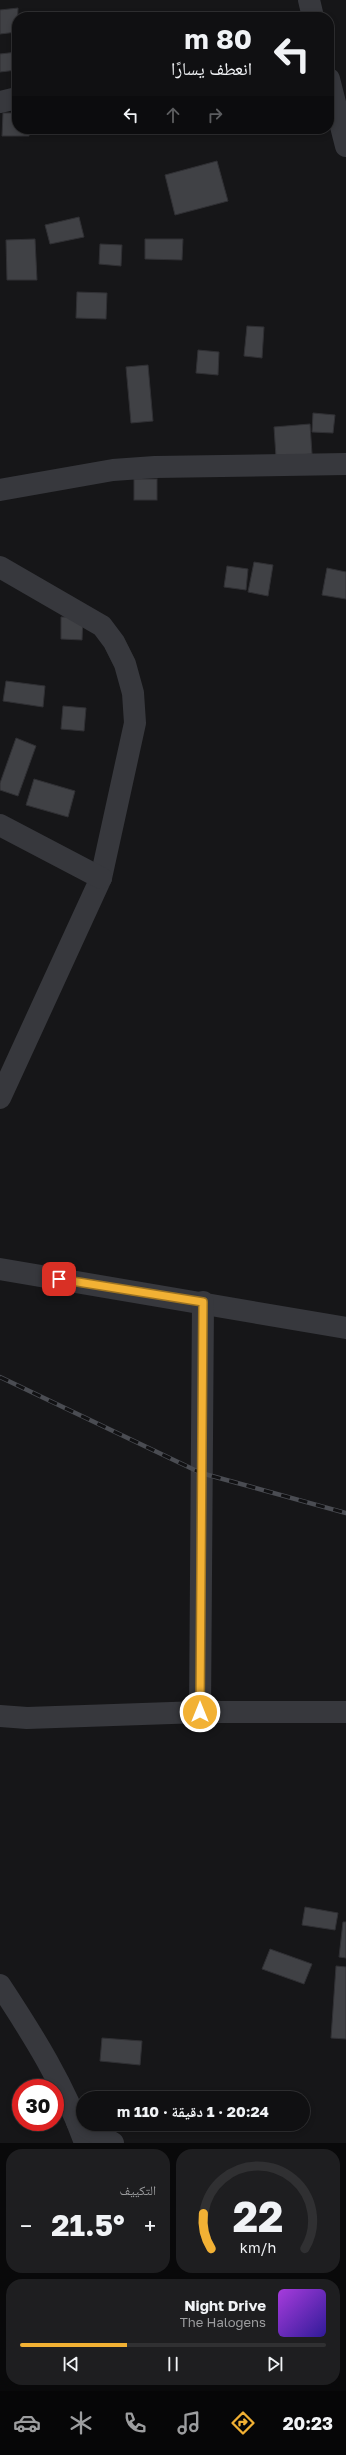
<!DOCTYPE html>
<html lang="ar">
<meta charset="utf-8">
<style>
:root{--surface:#101012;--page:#1e1e20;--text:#f1f3f6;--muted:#9c9d9f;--line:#303032;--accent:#f2b134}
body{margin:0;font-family:"Golos Text","Noto Naskh Arabic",sans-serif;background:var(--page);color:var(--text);direction:rtl;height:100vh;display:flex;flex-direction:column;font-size:15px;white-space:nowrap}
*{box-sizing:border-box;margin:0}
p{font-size:13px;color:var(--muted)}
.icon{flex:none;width:22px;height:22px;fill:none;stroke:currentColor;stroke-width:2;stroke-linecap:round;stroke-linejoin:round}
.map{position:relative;height:2143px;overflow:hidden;direction:ltr}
.side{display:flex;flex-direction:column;gap:6px;padding:6px;background:#09090a;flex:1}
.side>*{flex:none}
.top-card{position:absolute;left:12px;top:12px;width:322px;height:122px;border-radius:16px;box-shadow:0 2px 6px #0003,0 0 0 1px var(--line);direction:rtl;background:#101012;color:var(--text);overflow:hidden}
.speed{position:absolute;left:12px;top:2079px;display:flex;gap:8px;font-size:20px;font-weight:700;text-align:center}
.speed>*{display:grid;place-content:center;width:52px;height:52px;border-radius:50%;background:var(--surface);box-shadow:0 2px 6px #0003,0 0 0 1px var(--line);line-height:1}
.speed .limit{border:6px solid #d22;background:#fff;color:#111}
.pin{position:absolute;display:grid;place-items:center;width:34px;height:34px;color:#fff;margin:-17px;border-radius:8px;box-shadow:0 2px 6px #0006}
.me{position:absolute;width:44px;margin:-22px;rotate:0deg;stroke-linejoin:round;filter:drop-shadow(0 0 3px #0008)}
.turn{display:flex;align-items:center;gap:14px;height:84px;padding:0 16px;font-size:18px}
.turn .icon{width:52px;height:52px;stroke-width:2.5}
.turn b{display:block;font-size:28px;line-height:34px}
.lanes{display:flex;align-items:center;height:38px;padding:0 16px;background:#0003;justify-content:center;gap:20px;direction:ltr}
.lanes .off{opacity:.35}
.big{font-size:30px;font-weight:700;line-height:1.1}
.side .tile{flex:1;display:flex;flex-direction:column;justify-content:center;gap:6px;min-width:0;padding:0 14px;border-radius:16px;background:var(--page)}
.side .dial{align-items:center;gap:0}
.dial svg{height:104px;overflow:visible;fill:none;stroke:var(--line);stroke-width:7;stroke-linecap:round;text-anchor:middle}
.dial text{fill:var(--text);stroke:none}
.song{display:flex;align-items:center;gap:12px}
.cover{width:48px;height:48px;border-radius:6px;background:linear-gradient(135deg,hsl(280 70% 55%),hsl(250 70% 35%))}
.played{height:4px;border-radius:2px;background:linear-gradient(90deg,var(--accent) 35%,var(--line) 35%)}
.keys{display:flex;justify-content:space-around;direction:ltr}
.heat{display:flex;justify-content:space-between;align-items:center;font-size:22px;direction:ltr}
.side .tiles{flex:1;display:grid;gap:6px;grid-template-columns:1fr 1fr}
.tile:last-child{grid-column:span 2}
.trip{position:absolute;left:76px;top:2091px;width:234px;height:40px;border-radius:20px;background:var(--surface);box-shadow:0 2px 6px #0003,0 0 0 1px var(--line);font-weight:700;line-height:40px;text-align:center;direction:rtl}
.menu{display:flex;height:64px;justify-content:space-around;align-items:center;background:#060607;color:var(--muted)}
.menu .icon{width:28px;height:28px}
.menu .on{color:var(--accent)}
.menu b{font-size:18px;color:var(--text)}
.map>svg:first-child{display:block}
.building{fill:#404145;stroke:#303034}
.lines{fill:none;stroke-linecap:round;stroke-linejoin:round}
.street{stroke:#37383d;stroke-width:22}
.rail-casing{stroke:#4a4c52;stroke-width:4.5}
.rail{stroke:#111113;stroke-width:3;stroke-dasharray:9;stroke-linecap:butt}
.route-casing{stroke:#9d7322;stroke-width:10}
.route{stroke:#f2b134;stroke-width:7}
</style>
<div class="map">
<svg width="346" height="2143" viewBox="0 0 346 2143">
<rect width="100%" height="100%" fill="#161618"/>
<g class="building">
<polygon points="18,8 17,32 0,34 0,10"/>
<polygon points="17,52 17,70 0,72 0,54"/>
<polygon points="3,113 17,113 17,129 29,129 29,136 2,136"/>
<polygon points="217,161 228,201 175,215 165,175"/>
<polygon points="79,217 84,237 50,244 45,225"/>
<polygon points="35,239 37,280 7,280 6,240"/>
<polygon points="145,239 183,239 182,260 145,259"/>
<polygon points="100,244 122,245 121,266 99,264"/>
<polygon points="77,292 107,293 106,319 76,318"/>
<polygon points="247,326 264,327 262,358 244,356"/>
<polygon points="198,350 219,352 218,375 196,373"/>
<polygon points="148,365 153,421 131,423 126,367"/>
<polygon points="313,413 335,415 333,433 312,432"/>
<polygon points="310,424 312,454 276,457 274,427"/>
<rect x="134" y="479" width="23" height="21"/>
<polygon points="254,562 273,565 268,596 248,592"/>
<polygon points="227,566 248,569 246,590 224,587"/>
<polygon points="327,568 346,572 346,599 322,595"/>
<polygon points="61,617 83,617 82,640 61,639"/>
<polygon points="6,681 45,686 43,707 3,701"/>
<polygon points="63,706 86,708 84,731 61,729"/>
<polygon points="16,738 36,746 18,796 0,790 0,783"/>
<polygon points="34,779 75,791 68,817 26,805"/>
<polygon points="305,1907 338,1913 335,1930 302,1925"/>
<polygon points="343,1922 346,1922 346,1958 339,1957"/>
<polygon points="270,1949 312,1964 304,1984 262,1969"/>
<polygon points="336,1966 346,1967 346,2039 331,2038"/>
<polygon points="102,2038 142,2041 140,2065 100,2061"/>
</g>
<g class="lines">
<g class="street">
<polyline points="309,0 313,17"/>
<polyline points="329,79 346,146"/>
<polyline points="0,102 17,98"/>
<polyline points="0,490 113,470 155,467 346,464"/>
<polyline points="0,567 102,626 114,642 125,664 133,693 135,723 101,878 0,1098"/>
<polyline points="0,825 101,878"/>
<polyline points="0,1269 346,1328"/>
<polyline points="200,1712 203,1302"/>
<polyline points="0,1716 27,1718 200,1712 346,1712"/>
<path d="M 0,1985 C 33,2035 65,2086 85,2143"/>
<polyline points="77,2122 113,2143"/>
</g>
<g class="rail-casing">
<polyline id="rail" points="0,1377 201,1473 346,1513"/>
</g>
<use href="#rail" class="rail"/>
</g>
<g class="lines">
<g class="route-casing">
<polyline id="route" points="59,1279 203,1302 200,1712"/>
</g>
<use href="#route" class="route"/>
</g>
</svg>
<div class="speed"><div class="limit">30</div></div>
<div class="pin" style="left:59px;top:1279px;background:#d93025"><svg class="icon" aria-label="arrive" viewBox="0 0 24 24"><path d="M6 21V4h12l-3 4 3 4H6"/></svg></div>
<svg class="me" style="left:200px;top:1712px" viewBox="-20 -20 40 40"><circle r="17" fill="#f2b134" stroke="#fff" stroke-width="3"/><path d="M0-11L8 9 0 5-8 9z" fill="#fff"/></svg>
<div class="trip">20:24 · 1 دقيقة · 110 m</div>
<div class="top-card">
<div class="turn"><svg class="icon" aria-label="left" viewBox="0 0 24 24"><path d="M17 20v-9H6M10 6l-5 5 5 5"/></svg><div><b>80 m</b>انعطف يسارًا</div></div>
<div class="lanes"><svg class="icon" aria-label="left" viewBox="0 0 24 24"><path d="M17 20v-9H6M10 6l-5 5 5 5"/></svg><svg class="icon off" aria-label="ahead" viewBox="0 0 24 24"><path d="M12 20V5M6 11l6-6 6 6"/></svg><svg class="icon off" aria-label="right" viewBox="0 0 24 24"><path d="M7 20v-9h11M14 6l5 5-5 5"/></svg></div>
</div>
</div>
<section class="side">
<div class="tiles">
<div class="tile dial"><svg viewBox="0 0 100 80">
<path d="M14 69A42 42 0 1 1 86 69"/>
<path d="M14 69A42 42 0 0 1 8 42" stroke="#f2b134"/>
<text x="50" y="56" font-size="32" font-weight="700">22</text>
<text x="50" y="72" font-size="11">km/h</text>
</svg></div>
<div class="tile"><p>التكييف</p>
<div class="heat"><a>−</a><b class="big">21.5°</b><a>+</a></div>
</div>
<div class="tile">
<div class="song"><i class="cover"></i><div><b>Night Drive</b><p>The Halogens</p></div></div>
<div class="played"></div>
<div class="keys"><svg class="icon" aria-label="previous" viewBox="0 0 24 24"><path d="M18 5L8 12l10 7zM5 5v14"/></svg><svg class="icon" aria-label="pause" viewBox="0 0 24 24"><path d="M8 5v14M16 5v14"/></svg><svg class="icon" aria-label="next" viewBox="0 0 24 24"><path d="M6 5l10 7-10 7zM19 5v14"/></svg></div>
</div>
</div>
</section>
<nav class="menu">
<b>20:23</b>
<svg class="icon on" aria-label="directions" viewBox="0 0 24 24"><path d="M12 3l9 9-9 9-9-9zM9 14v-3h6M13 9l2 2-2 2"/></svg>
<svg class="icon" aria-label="music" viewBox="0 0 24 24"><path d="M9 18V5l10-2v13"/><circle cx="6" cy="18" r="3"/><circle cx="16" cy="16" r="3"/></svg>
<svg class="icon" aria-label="phone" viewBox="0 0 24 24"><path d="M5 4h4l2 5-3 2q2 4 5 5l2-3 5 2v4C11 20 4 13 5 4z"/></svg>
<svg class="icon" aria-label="climate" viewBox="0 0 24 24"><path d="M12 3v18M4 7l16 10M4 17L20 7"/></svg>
<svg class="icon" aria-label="car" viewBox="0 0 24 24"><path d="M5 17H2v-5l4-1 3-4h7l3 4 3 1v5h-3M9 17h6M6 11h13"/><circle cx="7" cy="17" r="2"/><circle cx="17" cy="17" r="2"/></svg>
</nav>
